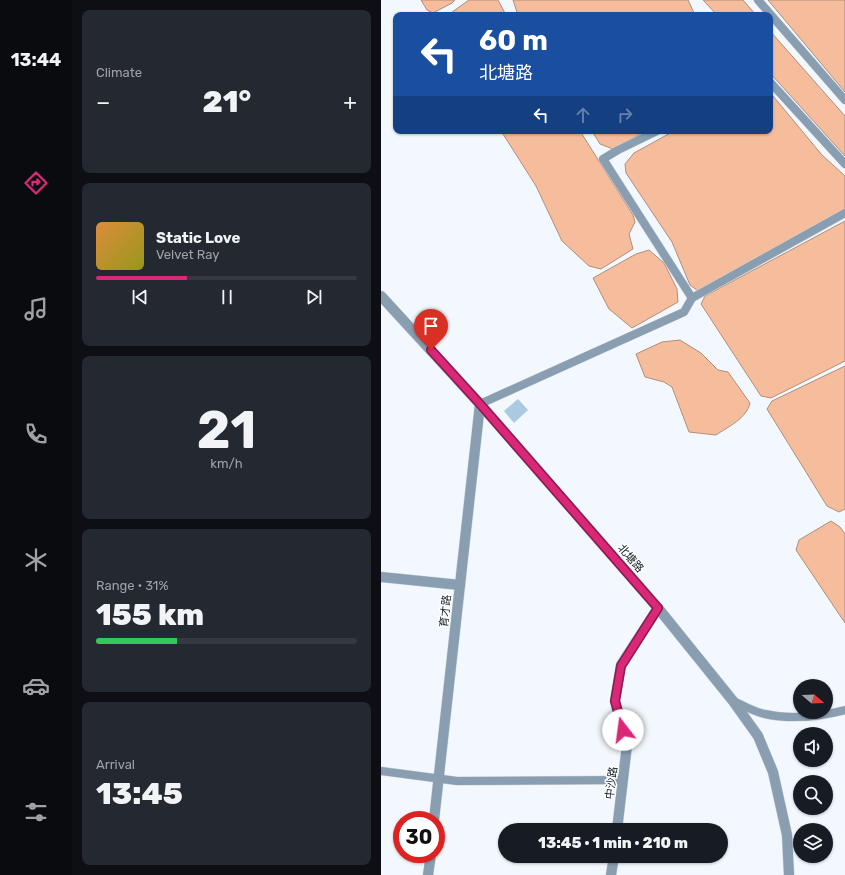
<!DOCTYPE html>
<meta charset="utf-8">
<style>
:root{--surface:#171b24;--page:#242831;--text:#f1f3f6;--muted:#9ea1a6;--line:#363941;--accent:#db2777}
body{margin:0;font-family:Rubik,"Noto Sans SC",sans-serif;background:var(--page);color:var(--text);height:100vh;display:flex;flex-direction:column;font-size:15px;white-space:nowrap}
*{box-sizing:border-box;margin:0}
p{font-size:13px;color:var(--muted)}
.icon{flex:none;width:22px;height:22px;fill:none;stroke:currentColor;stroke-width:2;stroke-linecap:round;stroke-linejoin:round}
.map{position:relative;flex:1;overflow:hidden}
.drawer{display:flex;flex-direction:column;gap:10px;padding:10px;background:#0d0f14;width:309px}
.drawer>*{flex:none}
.banner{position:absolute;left:12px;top:12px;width:380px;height:122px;border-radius:8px;box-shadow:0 1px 3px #0004;background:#1a4fa0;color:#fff;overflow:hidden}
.needle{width:26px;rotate:109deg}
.tools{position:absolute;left:412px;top:679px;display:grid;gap:8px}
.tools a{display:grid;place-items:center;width:40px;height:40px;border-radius:50%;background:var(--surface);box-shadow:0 1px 3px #0004;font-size:20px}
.speed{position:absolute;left:12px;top:811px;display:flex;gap:8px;font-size:20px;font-weight:700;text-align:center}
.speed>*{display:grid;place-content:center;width:52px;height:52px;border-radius:50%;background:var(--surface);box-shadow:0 1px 3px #0004;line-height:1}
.speed .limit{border:6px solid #d22;background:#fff;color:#111}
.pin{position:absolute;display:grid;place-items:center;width:34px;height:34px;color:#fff;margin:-41px -17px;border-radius:50% 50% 50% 0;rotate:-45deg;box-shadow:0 0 4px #0007}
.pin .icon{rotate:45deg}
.me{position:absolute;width:44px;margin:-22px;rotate:345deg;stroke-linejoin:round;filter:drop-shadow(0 0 3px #0008)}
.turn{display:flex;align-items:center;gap:14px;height:84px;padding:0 20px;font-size:18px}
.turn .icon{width:52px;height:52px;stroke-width:2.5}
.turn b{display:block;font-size:28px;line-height:34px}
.lanes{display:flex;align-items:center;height:38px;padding:0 20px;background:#0003;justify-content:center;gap:20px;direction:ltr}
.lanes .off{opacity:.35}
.big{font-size:30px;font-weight:800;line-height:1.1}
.drawer .card{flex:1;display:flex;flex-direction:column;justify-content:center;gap:6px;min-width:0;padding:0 14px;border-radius:8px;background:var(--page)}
.drawer .dial{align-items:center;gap:0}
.dial b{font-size:52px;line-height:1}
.song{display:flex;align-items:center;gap:12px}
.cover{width:48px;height:48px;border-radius:6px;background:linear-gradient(135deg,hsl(30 70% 55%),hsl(60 70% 35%))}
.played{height:4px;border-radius:2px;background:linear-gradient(90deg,var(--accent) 35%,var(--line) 35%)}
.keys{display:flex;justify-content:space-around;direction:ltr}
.heat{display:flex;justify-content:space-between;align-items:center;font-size:22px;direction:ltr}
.charge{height:6px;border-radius:3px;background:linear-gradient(90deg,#34c759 31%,var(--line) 0)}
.trip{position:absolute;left:117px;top:823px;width:230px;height:40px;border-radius:20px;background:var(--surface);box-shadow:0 1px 3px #0004;font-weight:800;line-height:40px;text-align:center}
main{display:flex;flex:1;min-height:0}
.dock{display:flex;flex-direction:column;width:72px;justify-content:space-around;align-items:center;background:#090b0e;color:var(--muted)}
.dock .icon{width:28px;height:28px}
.dock .selected{color:var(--accent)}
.dock b{font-size:18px;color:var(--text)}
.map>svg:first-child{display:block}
.water{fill:#f6bd9c;stroke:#b28d79}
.building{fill:#abc9e1}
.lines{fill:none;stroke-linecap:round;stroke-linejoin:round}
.service-casing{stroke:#ced5db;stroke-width:9}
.minor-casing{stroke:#ced5db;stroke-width:11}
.tertiary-casing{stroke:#ced5db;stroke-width:11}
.service{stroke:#899eb0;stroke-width:8}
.minor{stroke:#899eb0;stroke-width:10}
.tertiary{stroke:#899eb0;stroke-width:10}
.route-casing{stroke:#8e194d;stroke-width:10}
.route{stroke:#db2777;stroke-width:7}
.labels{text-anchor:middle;stroke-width:3;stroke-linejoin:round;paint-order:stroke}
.street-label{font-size:11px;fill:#131e27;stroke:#fff}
</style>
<main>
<nav class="dock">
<b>13:44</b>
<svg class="icon selected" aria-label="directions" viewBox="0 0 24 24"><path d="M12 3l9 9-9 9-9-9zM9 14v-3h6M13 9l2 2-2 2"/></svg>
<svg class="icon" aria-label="music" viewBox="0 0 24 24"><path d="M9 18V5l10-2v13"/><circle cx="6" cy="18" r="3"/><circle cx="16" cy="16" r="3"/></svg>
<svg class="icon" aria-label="phone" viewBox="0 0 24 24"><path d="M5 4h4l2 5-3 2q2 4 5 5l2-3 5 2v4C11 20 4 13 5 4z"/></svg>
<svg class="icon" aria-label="climate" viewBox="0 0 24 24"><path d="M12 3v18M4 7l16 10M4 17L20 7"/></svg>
<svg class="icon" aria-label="car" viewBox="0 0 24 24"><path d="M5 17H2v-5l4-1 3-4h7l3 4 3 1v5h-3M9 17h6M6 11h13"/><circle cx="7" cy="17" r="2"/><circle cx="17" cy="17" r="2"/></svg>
<svg class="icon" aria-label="filters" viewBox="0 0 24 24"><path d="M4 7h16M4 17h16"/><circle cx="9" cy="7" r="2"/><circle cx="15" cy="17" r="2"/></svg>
</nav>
<section class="drawer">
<div class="card"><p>Climate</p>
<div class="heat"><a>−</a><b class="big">21°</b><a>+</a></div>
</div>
<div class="card">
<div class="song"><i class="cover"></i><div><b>Static Love</b><p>Velvet Ray</p></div></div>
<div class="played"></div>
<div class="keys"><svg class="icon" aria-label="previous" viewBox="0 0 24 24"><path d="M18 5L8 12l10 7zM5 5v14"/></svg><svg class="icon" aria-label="pause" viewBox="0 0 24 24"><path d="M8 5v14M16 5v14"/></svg><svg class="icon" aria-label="next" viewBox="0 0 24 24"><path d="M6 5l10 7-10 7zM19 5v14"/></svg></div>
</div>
<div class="card dial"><b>21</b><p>km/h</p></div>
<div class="card"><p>Range · 31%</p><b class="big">155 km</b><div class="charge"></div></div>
<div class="card"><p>Arrival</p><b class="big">13:45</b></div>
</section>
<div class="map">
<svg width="464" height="875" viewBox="0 0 464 875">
<rect width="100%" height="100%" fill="#f2f8fd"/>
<g class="water">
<polygon points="40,0 74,0 71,3 52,13 46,10"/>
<polygon points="88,0 117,0 125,15 67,15"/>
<polygon points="132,0 307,0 314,15 137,15"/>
<polygon points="322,0 362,0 375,15 336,15"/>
<polygon points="387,0 464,0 464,92"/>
<polygon points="389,31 464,116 464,156 389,73"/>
<polygon points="389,94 392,96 441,155 464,176 464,210 317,291 309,285 291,242 245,173 244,164 253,153 293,131 389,131"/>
<polygon points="122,131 199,131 252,215 254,222 248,234 252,249 220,269 208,266 181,241 155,186 122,134"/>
<polygon points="211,131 265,131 232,149 219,144"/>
<polygon points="464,221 464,361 390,398 380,396 320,304 324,296"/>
<polygon points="268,250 283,263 296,289 297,302 251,328 228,309 212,278 255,254"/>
<path d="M 299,340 L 320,353 L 337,370 L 347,372 L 369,403 C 366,418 347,427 335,435 L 308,432 L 291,387 L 283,382 L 264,377 L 255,354 L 281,342 Z"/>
<polygon points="464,366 464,509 458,512 446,506 386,409 391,401"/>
<polygon points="450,521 459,527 464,534 464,623 415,550 418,540"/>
</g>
<polygon class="building" points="137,399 147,410 133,423 123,411"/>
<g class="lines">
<g class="service-casing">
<g id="service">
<polyline points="377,0 464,100"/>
<polyline points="389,82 464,164"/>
<polyline points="276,131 237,150 222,159 311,298"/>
<polyline points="99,404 303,312 311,298 464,213"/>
<path d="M 352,701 C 362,705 373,712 384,714 C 411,720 437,717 464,710"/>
<polyline points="0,771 76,781 242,780"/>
</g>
</g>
<g class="minor-casing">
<g id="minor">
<polyline points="0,577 79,585"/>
<polyline points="53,820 99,404"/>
<polyline points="236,830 246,745 234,701 240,665 277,608"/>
<polyline points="47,875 50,854"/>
<polyline points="230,875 233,856"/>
</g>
</g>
<g class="tertiary-casing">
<polyline id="tertiary" points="0,296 99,404 277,608 352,701 377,736 392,772 406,835 408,875"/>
</g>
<use href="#service" class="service"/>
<use href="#minor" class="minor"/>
<use href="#tertiary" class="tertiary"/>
</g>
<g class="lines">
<g class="route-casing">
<polyline id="route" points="50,350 99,404 277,608 240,666 234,701 242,730"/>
</g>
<use href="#route" class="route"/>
</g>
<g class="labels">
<g class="street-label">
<text transform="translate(250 558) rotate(49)" y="4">北塘路</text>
<text transform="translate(64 611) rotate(-84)" y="4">育才路</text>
<text transform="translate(230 783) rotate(-83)" y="4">中沙路</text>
</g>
</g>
</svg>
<div class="tools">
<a><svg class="needle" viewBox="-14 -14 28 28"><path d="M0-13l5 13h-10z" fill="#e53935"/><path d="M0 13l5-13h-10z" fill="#9ea1a6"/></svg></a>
<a><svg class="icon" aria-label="sound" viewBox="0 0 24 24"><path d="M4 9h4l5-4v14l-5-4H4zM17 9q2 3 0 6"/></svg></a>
<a><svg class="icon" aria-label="search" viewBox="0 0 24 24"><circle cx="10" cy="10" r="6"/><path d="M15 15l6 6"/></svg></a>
<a><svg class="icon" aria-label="layers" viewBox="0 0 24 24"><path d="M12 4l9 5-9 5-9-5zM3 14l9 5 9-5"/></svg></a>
</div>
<div class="speed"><div class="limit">30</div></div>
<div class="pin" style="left:50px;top:350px;background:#d93025"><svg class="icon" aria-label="arrive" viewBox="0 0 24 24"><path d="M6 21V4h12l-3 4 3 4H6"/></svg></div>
<svg class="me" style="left:242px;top:730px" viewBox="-20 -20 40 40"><circle r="19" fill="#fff"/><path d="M0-13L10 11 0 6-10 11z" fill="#db2777"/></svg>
<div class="trip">13:45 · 1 min · 210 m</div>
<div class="banner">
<div class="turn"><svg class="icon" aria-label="left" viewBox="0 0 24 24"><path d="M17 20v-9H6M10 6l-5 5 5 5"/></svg><div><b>60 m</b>北塘路</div></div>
<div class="lanes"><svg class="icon" aria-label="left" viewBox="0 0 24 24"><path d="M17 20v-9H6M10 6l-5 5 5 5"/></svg><svg class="icon off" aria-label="ahead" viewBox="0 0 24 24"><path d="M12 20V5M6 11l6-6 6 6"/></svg><svg class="icon off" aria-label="right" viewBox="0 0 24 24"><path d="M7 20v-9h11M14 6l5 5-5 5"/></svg></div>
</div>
</div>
</main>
